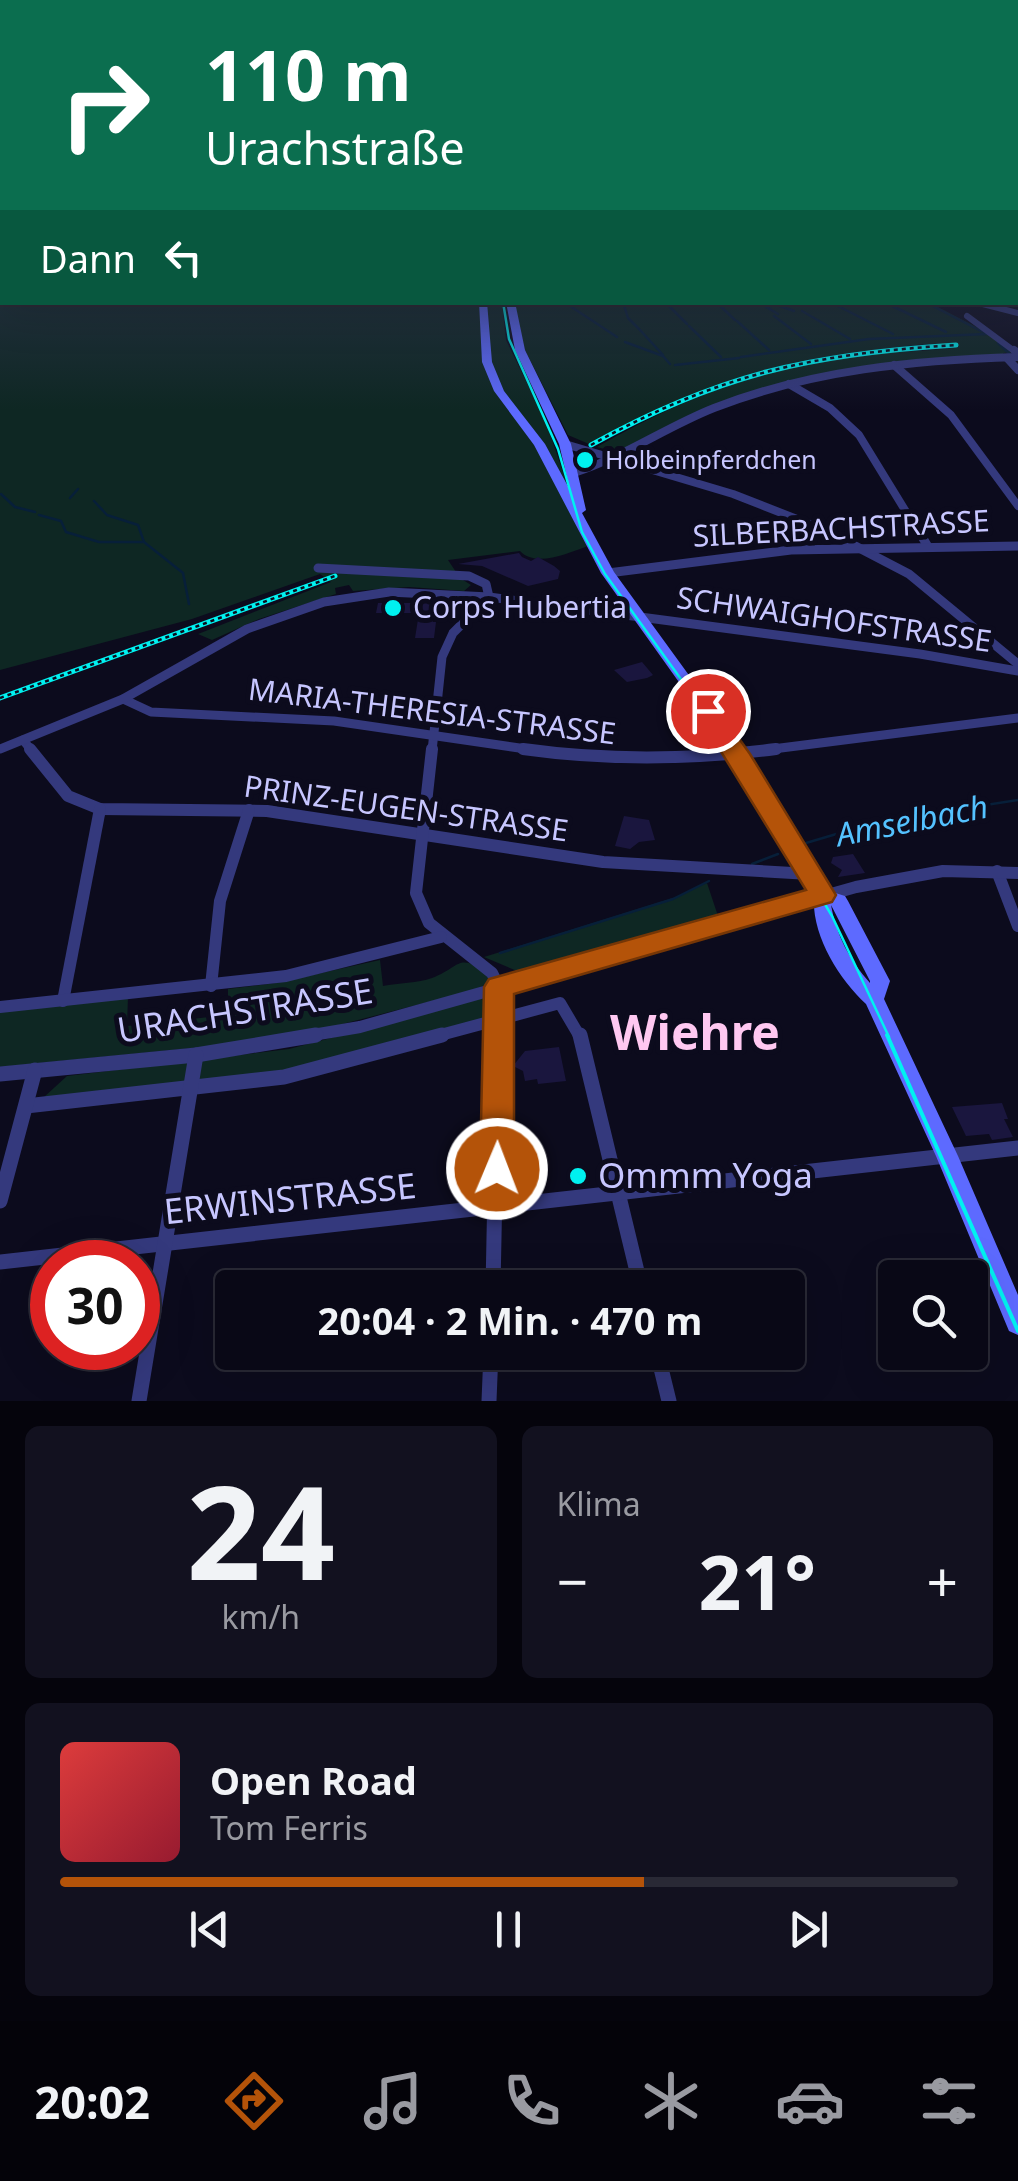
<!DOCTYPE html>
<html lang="de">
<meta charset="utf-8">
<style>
:root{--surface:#090816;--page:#12111f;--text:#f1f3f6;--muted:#999aa1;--line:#292935;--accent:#b45309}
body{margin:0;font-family:"Noto Sans",sans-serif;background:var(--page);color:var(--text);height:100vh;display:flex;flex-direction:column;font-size:38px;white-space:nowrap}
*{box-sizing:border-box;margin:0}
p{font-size:32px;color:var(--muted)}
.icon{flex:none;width:55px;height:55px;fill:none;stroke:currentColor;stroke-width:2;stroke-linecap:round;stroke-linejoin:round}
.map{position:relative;height:1401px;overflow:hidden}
.sheet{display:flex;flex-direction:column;gap:25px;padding:25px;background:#05040c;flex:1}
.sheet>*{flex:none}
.banner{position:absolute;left:0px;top:0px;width:1020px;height:305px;box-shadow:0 10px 40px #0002,0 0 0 2px var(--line);background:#0b6e4f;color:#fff;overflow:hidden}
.controls{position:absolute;left:878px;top:1260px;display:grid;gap:20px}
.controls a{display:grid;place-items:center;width:110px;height:110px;border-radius:10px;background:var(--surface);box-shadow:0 10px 40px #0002,0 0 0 2px var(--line);font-size:50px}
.speed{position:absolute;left:30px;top:1240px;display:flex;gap:20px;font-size:50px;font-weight:700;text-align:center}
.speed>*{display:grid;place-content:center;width:130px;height:130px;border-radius:50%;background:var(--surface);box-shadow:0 10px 40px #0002,0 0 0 2px var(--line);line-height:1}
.speed .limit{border:15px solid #d22;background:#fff;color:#111}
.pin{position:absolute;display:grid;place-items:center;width:85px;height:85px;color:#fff;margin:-42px;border:5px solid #fff;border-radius:50%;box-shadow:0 2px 10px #0007}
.me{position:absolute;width:110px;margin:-55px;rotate:1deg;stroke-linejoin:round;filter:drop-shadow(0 0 8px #0008)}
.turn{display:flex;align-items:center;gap:35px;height:210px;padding:0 40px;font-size:45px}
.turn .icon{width:130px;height:130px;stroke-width:2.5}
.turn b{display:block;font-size:70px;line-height:85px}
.then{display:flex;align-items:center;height:95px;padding:0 40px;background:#0003;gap:20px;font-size:38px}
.big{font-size:75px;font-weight:700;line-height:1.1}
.sheet .widget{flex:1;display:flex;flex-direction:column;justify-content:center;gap:15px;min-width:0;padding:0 35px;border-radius:15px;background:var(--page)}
.sheet .dial{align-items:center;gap:0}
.dial b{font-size:130px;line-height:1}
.song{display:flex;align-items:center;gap:30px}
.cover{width:120px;height:120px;border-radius:15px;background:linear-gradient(135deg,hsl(0 70% 55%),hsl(350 70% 35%))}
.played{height:10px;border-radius:5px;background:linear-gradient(90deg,var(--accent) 65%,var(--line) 65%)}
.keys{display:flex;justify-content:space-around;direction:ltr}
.heat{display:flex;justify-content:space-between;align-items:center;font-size:55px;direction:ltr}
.sheet .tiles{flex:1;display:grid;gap:25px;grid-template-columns:1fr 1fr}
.widget:last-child{grid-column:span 2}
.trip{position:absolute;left:215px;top:1270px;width:590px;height:100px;border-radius:10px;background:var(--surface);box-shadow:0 10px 40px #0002,0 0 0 2px var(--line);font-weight:700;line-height:100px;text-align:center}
.menu{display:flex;height:160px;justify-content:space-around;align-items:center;background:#040309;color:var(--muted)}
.menu .icon{width:70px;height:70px}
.menu .active{color:var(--accent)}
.menu b{font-size:45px;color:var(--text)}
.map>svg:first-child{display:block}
.green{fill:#0e2723}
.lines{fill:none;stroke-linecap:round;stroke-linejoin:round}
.stream{stroke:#071f39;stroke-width:2.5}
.building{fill:#1a163e}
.minor-far4{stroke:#34397d;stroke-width:6}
.minor-far3{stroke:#34397d;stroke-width:8}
.minor-far2{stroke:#34397d;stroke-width:9}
.minor-far1{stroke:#34397d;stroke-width:12}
.minor{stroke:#34397d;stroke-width:15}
.secondary{fill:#5d6aff;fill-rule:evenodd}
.tram-far1{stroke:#00f1f0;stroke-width:2.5}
.tram{stroke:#00f1f0;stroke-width:4}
.rail-casing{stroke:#00f1f0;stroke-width:5}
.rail{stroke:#0c0b1d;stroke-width:2.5;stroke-dasharray:4;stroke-linecap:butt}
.route{fill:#b45309;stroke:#753606;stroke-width:2.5}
.poi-dot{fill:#00f1f0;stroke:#0c0b1d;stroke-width:4}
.labels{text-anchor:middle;stroke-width:10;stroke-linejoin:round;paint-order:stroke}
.far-poi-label{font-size:25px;fill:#c7c6ff;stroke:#0c0b1d;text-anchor:start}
.street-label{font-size:30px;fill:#c7c6ff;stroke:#0c0b1d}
.poi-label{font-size:30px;fill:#c7c6ff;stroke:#0c0b1d;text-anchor:start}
.water-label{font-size:32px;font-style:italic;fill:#54c2ff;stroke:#0c0b1d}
.near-street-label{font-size:35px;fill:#c7c6ff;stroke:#0c0b1d}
.near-poi-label{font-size:35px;fill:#c7c6ff;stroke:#0c0b1d;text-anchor:start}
.near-district-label{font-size:48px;font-weight:bold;fill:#ffc8f1;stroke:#0c0b1d}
</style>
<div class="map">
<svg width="1018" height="1401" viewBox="0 0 1018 1401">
<rect width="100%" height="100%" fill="#0c0b1d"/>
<g class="green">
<path d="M 0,214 L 2,302 L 502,303 L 506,340 L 546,422 L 588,546 C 568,553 536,568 520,551 L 448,560 L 460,578 L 471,585 L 464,591 L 409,587 L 353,591 L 349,585 L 335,588 L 336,594 L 259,619 L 212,640 L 198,634 L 331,582 L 320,574 L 192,619 L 0,670 Z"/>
<path d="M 514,303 L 935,303 L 932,304 L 992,335 L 1013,352 L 1003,353 L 1003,356 L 885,364 L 748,394 L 619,453 L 597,447 C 685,396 765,367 866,354 C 897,351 929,352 959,347 C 940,340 911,346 890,348 C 772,360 691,387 589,444 L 568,435 L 525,350 Z"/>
<polygon points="707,883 719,919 531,971 517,971 484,957 673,898"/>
<path d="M 380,960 L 383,986 C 398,983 418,983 432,978 C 462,966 457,952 489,974 L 490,982 L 475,990 L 319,1030 L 213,1046 L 0,1067 L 0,1010 L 128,997 L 127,1026 L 228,1015 L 228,989 L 276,983 Z"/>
<polygon points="483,998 488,1003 487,1019 282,1074 43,1098 67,1076 289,1049"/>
</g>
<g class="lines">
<g class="stream">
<polyline points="564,302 617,337"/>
<polyline points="623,302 628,318 639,329"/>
<polyline points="665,302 687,324"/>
<polyline points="716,302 735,320"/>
<polyline points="769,302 794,311"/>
<polyline points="884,302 946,332"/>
<polyline points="925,302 983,332"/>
<polyline points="836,305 893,334"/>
<polyline points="771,306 766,307 778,314"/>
<polyline points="802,311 850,339"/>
<polyline points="774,316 811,344"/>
<polyline points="737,321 769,350"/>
<polyline points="689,326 721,357"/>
<polyline points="640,330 663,355"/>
<polyline points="625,342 663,356 670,364"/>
<polyline points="998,343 1010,354"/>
<polyline points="741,357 869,339 987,334"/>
<polyline points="675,365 739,358"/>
<polyline points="1,494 15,507 35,512"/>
<polyline points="70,498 78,489"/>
<polyline points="94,501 107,515 138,525 144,542 183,573 189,604"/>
<polyline points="39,515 61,521 66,532 99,542 142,542"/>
<polyline points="806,843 877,822 1018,800"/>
<polyline points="752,864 778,854"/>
<polyline points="500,953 673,899 709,881"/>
</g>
</g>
<g class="building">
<polygon points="519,553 522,557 531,561 538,557 554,566 560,571 558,579 528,586 482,566 458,564"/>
<polygon points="378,603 438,603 438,607 431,607 433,622 436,622 434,638 415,638 419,613 376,613"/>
<polygon points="642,662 653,675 647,678 627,682 614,670"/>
<polygon points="624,816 649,820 655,840 639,842 630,849 615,846"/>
<polygon points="853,854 865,873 838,877 842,870 831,863 833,857"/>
<polygon points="559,1047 566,1081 538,1084 537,1079 525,1081 523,1071 513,1066 525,1051"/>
<polygon points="1002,1103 1008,1119 1004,1119 1013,1137 992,1140 989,1134 966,1136 952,1107"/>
</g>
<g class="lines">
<g class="minor-far4">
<polyline points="975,302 1018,313"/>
<polyline points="967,316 1017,353"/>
</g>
<g class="minor-far3">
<polyline points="1014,350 1018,353"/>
<polyline points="1007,358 1018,370"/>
<polyline points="894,365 951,415 1018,506"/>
<polyline points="789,384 830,408 859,435 916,528"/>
<polyline points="565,444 733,494 820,528"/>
<path d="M 574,473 C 624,457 666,427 714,408 C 811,370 915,360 1018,357"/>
</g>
<g class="minor-far2">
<polyline points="815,525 909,574 1018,664"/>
<polyline points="915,525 927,545"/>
<polyline points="318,568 469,576 486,584 489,597 453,633 442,657 432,751"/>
<polyline points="608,573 791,550 1018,546"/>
<polyline points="123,699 151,712 334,721 540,751"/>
<polyline points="23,740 32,751"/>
<polyline points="0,749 123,699 247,629 324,602 389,592 489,597 920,654 1018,671"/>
<polyline points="757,751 1018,718"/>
</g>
<g class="minor-far1">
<polyline points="30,749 68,796 100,809 267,811 603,862 810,874"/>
<polyline points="432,749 416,893 429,923 492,973 499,987 498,1037"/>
<path d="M 523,749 C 609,761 690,760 776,749"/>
<polyline points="997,871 1018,926"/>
<polyline points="211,986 220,901 249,810"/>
<polyline points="63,1001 100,809"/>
<polyline points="0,1007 286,976 441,937"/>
<polyline points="301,1037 360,1027 856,887 943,871 1018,873"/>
<polyline points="433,1037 560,1003 580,1037"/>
</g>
<g class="minor">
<polyline points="580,1035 641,1288"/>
<polyline points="0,1074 196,1055 316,1035"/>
<polyline points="26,1106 284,1077 442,1035"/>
<polyline points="0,1201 35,1070"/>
<polyline points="0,1262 1018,1148"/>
<polyline points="493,1288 498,1035"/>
<polyline points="657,1352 669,1401"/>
<polyline points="139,1401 196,1055"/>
<polyline points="489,1401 491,1352"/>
</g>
<path class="secondary" d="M 479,302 L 487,302 L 492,362 L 504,391 L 545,444 L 570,490 L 559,444 L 515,350 L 506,302 L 515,302 L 525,350 L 571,444 L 586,510 L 582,513 L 614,572 L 744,751 L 829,891 L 845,896 L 848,901 L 890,981 L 884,999 L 958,1156 L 1018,1295 L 1018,1335 L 1009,1331 L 936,1156 L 866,1004 C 838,978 811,934 814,895 L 731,755 L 601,573 L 534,445 L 494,391 L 482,362 ZM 831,905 L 870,981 L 870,983 C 850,961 836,935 831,905 Z"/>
<polyline class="tram-far1" points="503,302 509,339 558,449 582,532 605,574 735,754 832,916 889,1037"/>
<polyline class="tram" points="887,1035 1018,1331"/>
<g class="rail-casing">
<g id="rail">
<path d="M 591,445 C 719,374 811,354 956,345"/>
<polyline points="0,698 335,576"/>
</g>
</g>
<use href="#rail" class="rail"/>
</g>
<linearGradient id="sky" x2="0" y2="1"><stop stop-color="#070610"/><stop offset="0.52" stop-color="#2e344c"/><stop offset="1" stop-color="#2e344c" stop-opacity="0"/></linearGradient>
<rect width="1018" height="410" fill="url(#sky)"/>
<polygon class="route" points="708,704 716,706 750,754 836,895 832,902 514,994 514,1169 509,1179 497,1184 485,1179 480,1169 484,987 489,979 806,890 696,711"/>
<g class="poi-dot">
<circle cx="585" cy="460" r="10"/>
<circle cx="393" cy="608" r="10"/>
<circle cx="578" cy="1176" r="10"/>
</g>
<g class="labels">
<g class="far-poi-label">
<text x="605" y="469">Holbeinpferdchen</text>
</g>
<g class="street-label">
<text transform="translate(841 529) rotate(-3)" y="10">SILBERBACHSTRASSE</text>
<text transform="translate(834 620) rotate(8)" y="10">SCHWAIGHOFSTRASSE</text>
<text transform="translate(432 712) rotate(7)" y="10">MARIA-THERESIA-STRASSE</text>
<text transform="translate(406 809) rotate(8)" y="10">PRINZ-EUGEN-STRASSE</text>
</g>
<g class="poi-label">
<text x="413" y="618">Corps Hubertia</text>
</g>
<g class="water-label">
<text transform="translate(912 821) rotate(-11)" y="11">Amselbach</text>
</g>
<g class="near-street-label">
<text transform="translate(245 1011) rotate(-9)" y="12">URACHSTRASSE</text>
<text transform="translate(290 1199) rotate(-6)" y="12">ERWINSTRASSE</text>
</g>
<g class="near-poi-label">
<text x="598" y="1188">Ommm Yoga</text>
</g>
<g class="near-district-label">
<text x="695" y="1050">Wiehre</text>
</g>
</g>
</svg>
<div class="controls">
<a><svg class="icon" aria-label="search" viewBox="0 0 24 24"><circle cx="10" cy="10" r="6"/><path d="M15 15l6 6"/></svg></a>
</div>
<div class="speed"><div class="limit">30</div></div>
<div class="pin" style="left:708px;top:711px;background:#d93025"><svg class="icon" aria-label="arrive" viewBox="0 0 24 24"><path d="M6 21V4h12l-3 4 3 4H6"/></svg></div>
<svg class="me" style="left:497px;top:1169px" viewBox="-20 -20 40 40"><circle r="17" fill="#b45309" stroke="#fff" stroke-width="3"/><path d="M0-11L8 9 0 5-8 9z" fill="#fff"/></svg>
<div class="trip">20:04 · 2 Min. · 470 m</div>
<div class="banner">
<div class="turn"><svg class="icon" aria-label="right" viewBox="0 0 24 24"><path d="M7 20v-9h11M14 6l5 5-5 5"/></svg><div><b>110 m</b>Urachstraße</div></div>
<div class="then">Dann<svg class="icon" aria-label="left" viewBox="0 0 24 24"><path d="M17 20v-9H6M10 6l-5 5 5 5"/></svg></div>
</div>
</div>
<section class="sheet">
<div class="tiles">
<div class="widget dial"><b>24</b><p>km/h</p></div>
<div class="widget"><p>Klima</p>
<div class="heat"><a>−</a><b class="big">21°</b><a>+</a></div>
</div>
<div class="widget">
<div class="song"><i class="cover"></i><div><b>Open Road</b><p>Tom Ferris</p></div></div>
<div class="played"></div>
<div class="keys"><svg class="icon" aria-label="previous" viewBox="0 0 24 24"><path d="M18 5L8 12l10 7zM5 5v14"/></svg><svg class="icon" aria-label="pause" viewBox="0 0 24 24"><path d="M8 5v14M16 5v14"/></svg><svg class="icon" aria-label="next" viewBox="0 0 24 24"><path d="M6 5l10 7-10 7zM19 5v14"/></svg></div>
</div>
</div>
</section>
<nav class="menu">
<b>20:02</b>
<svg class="icon active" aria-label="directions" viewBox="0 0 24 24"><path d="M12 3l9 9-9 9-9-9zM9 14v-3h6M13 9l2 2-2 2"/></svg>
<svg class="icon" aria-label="music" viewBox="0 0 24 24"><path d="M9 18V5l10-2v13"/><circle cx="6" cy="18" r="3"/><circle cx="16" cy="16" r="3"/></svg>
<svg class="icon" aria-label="phone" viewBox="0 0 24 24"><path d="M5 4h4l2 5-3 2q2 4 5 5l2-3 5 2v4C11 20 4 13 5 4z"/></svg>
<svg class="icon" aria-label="climate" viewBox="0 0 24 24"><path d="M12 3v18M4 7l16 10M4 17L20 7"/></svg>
<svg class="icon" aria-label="car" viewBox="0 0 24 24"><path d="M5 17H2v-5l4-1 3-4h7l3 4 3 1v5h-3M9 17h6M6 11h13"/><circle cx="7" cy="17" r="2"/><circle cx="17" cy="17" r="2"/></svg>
<svg class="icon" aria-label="filters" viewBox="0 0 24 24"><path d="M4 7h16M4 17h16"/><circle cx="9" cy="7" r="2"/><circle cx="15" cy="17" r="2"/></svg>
</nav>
